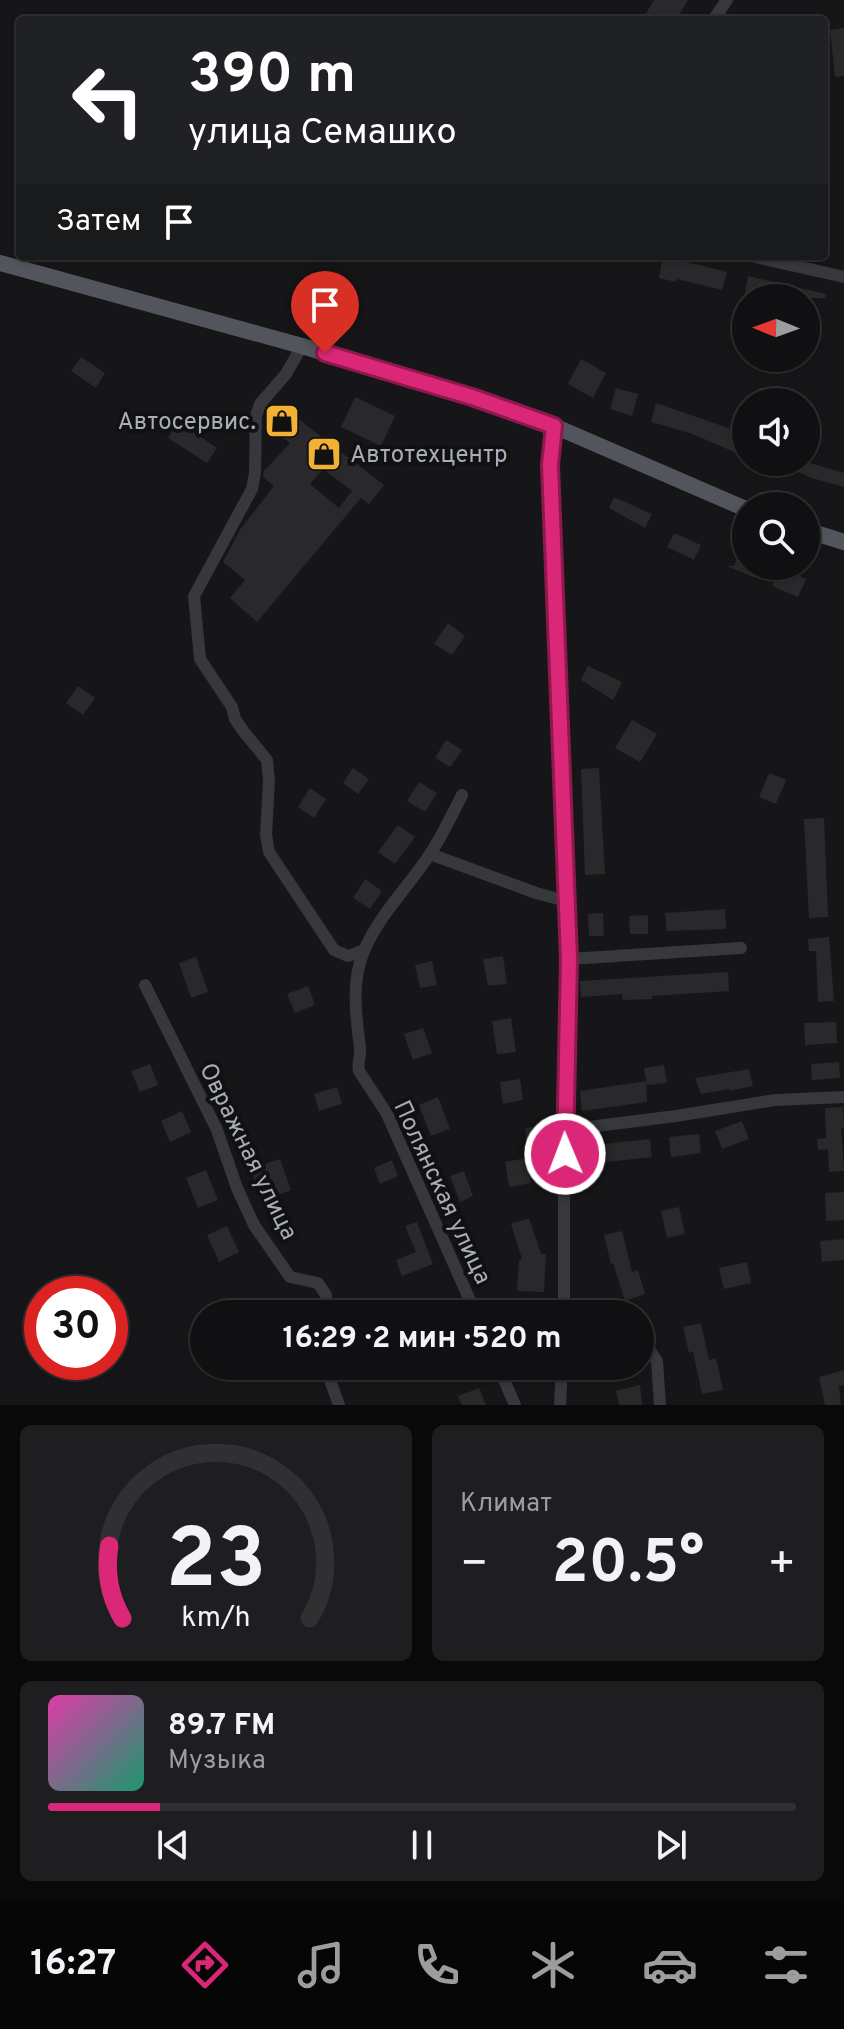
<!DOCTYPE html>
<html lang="ru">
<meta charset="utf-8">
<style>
:root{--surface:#101012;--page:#1e1e20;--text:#f1f3f6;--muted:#9c9d9f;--line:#303032;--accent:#db2777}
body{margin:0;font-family:Overpass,sans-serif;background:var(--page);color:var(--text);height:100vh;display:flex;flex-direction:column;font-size:30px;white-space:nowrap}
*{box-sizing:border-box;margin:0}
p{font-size:26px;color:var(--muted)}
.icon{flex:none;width:44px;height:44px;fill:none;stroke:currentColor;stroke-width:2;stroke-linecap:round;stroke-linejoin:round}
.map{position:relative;height:1405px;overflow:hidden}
.sheet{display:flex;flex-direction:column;gap:20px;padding:20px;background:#09090a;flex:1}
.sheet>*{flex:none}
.hud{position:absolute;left:16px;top:16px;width:812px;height:244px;border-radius:8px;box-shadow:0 2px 6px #0004,0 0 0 2px var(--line);background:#202124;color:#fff;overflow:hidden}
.needle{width:52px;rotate:271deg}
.fabs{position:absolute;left:732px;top:284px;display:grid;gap:16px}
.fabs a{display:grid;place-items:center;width:88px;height:88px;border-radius:50%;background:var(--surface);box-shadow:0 2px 6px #0004,0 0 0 2px var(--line);font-size:40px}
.speed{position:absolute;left:24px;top:1276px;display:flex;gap:16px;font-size:40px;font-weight:700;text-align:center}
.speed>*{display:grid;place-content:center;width:104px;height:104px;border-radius:50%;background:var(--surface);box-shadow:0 2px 6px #0004,0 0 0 2px var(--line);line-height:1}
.speed .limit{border:12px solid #d22;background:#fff;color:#111}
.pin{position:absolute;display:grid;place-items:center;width:68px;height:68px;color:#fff;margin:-82px -34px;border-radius:50% 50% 50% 0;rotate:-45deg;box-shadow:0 0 8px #0007}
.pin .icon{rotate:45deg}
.me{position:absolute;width:88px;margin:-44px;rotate:359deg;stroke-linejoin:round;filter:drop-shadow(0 0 6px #0008)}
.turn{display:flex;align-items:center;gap:28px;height:168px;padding:0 40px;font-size:36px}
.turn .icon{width:104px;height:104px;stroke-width:2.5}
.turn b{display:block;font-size:56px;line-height:68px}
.then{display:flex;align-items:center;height:76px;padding:0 40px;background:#0003;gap:16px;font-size:30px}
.big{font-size:60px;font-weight:700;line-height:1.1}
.sheet .tile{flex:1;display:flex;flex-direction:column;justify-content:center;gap:12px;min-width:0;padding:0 28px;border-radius:12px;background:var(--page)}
.sheet .dial{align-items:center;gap:0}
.dial svg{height:208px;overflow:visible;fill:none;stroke:var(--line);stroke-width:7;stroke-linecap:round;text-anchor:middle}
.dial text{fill:var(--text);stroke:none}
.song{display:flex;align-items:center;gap:24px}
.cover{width:96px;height:96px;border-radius:12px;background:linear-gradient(135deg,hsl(320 70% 55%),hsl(160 70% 35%))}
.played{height:8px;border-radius:4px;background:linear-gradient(90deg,var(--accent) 15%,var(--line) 15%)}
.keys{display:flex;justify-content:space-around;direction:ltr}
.heat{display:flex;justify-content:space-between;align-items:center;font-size:44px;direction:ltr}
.sheet .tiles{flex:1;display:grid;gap:20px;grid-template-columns:1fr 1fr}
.tile:last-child{grid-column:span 2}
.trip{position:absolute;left:190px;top:1300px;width:464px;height:80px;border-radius:40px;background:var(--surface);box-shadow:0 2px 6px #0004,0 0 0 2px var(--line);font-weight:700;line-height:80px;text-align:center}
.tabs{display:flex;height:128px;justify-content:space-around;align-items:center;background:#060607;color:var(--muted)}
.tabs .icon{width:56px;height:56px}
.tabs .on{color:var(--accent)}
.tabs b{font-size:36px;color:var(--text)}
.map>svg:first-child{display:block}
.building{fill:#29292c;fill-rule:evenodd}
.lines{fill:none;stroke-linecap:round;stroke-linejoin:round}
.minor{stroke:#37383d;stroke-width:12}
.major{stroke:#53555c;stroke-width:16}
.route-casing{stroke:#8e194d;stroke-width:20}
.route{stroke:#db2777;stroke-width:14}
.labels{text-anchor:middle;stroke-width:8;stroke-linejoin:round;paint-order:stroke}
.poi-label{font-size:24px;fill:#a8adb8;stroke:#111113;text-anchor:end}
.street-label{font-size:24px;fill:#a8adb8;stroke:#111113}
</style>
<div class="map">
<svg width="844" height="1405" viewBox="0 0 844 1405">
<rect width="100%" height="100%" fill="#161618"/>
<g class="building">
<polygon points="654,0 688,0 676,20 654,20 645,15"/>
<polygon points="844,28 844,76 835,77 830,30"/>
<polygon points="663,256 727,272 722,290 677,279 676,282 659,278"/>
<polygon points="748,276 826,294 825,298 744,298"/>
<polygon points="81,357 105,373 96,388 71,371"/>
<polygon points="581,359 606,373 593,398 568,384"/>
<polygon points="616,388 638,394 632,416 610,409"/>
<polygon points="355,397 395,416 381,446 341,427"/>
<polygon points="656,403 746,434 746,457 690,433 651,422"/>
<path d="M 279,404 L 384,485 L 369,504 L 361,498 L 257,622 L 230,598 L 245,580 L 223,562 L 241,528 L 274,486 L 263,477 L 264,471 L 290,443 L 265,424 ZM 323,469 L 352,491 L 339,508 L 310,484 Z"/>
<polygon points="178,422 217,448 207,463 168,438"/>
<polygon points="775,462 806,462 844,473 844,487 812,478"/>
<polygon points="614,497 652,514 645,528 609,508"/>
<polygon points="674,533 701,545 694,560 667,547"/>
<polygon points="746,537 746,566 760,566 755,578 727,566 734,566"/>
<polygon points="781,567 806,579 798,597 772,586"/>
<polygon points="448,623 465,636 452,655 434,644"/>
<polygon points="588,666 622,682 613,700 581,680"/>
<polygon points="78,686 95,698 83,715 66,703"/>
<polygon points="632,720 657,734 640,762 615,748"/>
<polygon points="446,740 462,750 450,767 435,758"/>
<polygon points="353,768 369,779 358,794 343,783"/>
<polygon points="599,768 605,874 585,875 581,769"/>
<polygon points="769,773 786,780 776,804 759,797"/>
<polygon points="419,782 437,793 425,812 407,801"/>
<polygon points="310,788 326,799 314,818 298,807"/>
<polygon points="824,818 828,917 809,918 804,819"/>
<polygon points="398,825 415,837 395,864 378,852"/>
<polygon points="365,879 382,891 370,909 353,898"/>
<polygon points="725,909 726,929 667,931 665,913"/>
<polygon points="603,913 604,936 589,936 588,914"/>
<polygon points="648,915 648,934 630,934 629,916"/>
<polygon points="829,937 834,1001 818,1002 816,951 809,951 808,939"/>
<polygon points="503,956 507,984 488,986 483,959"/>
<polygon points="196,957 208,992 191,998 179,963"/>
<polygon points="432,961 437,985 420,988 415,965"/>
<polygon points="728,972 729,991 652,996 652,999 623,1000 622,994 581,997 580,981"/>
<polygon points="308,986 315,1005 295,1013 287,994"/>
<polygon points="511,1018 516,1052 497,1054 492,1021"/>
<polygon points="836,1022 837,1043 805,1045 804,1023"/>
<polygon points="423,1028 432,1053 413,1060 404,1034"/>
<polygon points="839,1062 840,1078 812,1080 811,1064"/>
<polygon points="150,1064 158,1085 140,1092 131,1071"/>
<polygon points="664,1065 667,1083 647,1085 644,1068"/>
<polygon points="749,1069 753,1086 729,1091 729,1089 701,1094 695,1078"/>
<polygon points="520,1079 523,1100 503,1104 500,1082"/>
<polygon points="646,1081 647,1102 582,1111 580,1091"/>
<polygon points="337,1087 342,1104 319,1111 314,1094"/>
<polygon points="438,1097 450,1129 431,1136 419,1105"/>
<polygon points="843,1107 844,1128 841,1128 844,1171 829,1172 828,1149 818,1150 817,1139 826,1138 825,1108"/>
<polygon points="182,1111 191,1132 170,1142 161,1121"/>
<polygon points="742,1121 749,1139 722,1149 715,1131"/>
<polygon points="540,1126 543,1147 527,1149 525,1128"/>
<polygon points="699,1134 701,1153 671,1157 669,1137"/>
<polygon points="650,1139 652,1157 579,1165 577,1147"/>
<polygon points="526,1158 531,1183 509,1187 505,1162"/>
<polygon points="280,1159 291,1190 262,1201 251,1169"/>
<polygon points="392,1160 398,1176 380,1184 374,1168"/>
<polygon points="206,1170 218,1200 198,1208 186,1178"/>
<polygon points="464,1171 473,1196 460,1202 450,1176"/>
<polygon points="844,1192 844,1220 826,1221 825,1193"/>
<polygon points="679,1207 685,1234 667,1238 661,1211"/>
<polygon points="529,1218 541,1254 546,1254 544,1292 517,1291 519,1260 522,1259 511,1224"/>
<polygon points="417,1222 433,1264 402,1276 396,1260 416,1252 405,1226"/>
<polygon points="227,1226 239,1252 219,1262 207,1235"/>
<polygon points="622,1231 632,1272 638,1270 645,1294 625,1301 613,1263 611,1264 604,1235"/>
<polygon points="844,1239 844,1260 822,1262 820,1241"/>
<polygon points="747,1262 751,1283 724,1289 719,1268"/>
<polygon points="701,1323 709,1360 716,1358 723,1390 702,1394 693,1352 689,1353 683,1327"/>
<polygon points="844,1370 844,1385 839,1386 841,1405 825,1405 819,1377"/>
<polygon points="640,1385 642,1405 619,1405 616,1391"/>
<polygon points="479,1388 486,1405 462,1405 458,1396"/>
</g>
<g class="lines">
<g class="minor">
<polyline points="713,20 727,0"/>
<polyline points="751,256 844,277"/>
<polyline points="302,346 286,374 260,404 256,416 255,473 252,489 194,596 200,659 232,707 235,719 244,732 267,760 269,781 266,835 269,852 334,950 348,956 364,950"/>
<polyline points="554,426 550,465 569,959 564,1101 564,1314"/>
<path d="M 462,795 C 452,815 442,836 430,854 C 409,886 379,915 364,951 C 351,980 356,1017 360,1048 C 361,1056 357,1063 359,1071 L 387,1114 L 476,1314"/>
<polyline points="430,854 536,893 566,901"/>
<polyline points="569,959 741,948"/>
<polyline points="145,985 217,1130 237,1188 254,1225 290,1277 318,1283 326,1295 327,1314"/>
<polyline points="565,1130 676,1116 775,1100 844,1097"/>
<polyline points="640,1344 647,1346 657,1361 660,1405"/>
<polyline points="325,1366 339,1405"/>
<polyline points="498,1366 515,1405"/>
<polyline points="560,1405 562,1366"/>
</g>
<g class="major">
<polyline points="0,263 302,346 472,397 554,426 746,509"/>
<polyline points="806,530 844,542"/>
</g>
</g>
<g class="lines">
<g class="route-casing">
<polyline id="route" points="325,353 472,397 554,426 550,465 569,959 565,1154"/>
</g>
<use href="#route" class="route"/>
</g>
<defs>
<g id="shop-square" transform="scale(1.8)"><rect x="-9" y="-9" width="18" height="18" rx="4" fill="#f2b134" stroke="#111113"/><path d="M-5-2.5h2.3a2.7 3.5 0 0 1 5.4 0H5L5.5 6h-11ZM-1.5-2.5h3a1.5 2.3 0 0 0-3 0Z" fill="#111"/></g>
</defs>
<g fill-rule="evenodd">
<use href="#shop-square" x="282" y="421"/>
<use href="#shop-square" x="324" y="454"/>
</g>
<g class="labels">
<g class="poi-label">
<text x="256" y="429">Автосервис.</text>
<text x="350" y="462" text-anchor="start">Автотехцентр</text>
</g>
<g class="street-label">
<text transform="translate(249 1151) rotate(64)" y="8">Овражная улица</text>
<text transform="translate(443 1192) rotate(65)" y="8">Полянская улица</text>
</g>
</g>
</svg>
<div class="fabs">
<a><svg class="needle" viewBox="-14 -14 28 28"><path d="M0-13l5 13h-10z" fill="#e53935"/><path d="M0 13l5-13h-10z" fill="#9c9d9f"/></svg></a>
<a><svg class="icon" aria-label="sound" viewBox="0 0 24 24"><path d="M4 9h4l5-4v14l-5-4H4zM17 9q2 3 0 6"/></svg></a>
<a><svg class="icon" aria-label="search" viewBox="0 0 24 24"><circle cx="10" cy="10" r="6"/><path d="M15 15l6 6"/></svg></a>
</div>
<div class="speed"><div class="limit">30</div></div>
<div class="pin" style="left:325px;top:353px;background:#d93025"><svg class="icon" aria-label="arrive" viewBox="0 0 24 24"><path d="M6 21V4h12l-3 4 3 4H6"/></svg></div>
<svg class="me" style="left:565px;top:1154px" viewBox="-20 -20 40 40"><circle r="17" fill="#db2777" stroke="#fff" stroke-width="3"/><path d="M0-11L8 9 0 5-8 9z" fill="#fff"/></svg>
<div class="trip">16:29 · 2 мин · 520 m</div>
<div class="hud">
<div class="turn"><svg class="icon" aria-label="left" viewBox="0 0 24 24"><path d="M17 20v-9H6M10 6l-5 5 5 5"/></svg><div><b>390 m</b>улица Семашко</div></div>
<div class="then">Затем<svg class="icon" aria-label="arrive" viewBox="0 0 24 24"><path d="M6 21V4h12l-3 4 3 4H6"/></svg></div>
</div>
</div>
<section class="sheet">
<div class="tiles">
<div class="tile dial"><svg viewBox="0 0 100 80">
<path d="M14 69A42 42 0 1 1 86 69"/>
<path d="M14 69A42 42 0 0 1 9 41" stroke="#db2777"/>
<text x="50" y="56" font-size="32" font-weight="700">23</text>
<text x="50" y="72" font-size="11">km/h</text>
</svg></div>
<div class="tile"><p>Климат</p>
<div class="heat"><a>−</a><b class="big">20.5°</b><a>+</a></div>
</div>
<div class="tile">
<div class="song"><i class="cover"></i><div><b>89.7 FM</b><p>Музыка</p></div></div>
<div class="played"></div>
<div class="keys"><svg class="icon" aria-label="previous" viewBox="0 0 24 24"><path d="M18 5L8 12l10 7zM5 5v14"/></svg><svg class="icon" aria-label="pause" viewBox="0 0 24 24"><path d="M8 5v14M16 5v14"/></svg><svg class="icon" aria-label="next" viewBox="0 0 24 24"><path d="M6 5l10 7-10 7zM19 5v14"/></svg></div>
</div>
</div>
</section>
<nav class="tabs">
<b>16:27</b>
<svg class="icon on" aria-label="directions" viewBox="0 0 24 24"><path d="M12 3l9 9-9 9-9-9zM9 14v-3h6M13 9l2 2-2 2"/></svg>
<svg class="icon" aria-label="music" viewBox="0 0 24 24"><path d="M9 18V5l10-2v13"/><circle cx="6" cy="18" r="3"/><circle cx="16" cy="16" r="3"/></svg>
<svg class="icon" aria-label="phone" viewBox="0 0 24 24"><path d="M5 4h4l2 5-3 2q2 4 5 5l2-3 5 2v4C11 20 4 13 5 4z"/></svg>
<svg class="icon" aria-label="climate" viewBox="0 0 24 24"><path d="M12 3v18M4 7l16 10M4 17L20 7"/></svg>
<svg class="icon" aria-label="car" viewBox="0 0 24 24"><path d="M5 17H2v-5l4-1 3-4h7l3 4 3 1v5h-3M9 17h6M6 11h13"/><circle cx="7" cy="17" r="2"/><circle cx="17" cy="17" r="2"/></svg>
<svg class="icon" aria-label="filters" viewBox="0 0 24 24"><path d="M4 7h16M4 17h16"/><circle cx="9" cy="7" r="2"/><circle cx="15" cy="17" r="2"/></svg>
</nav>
